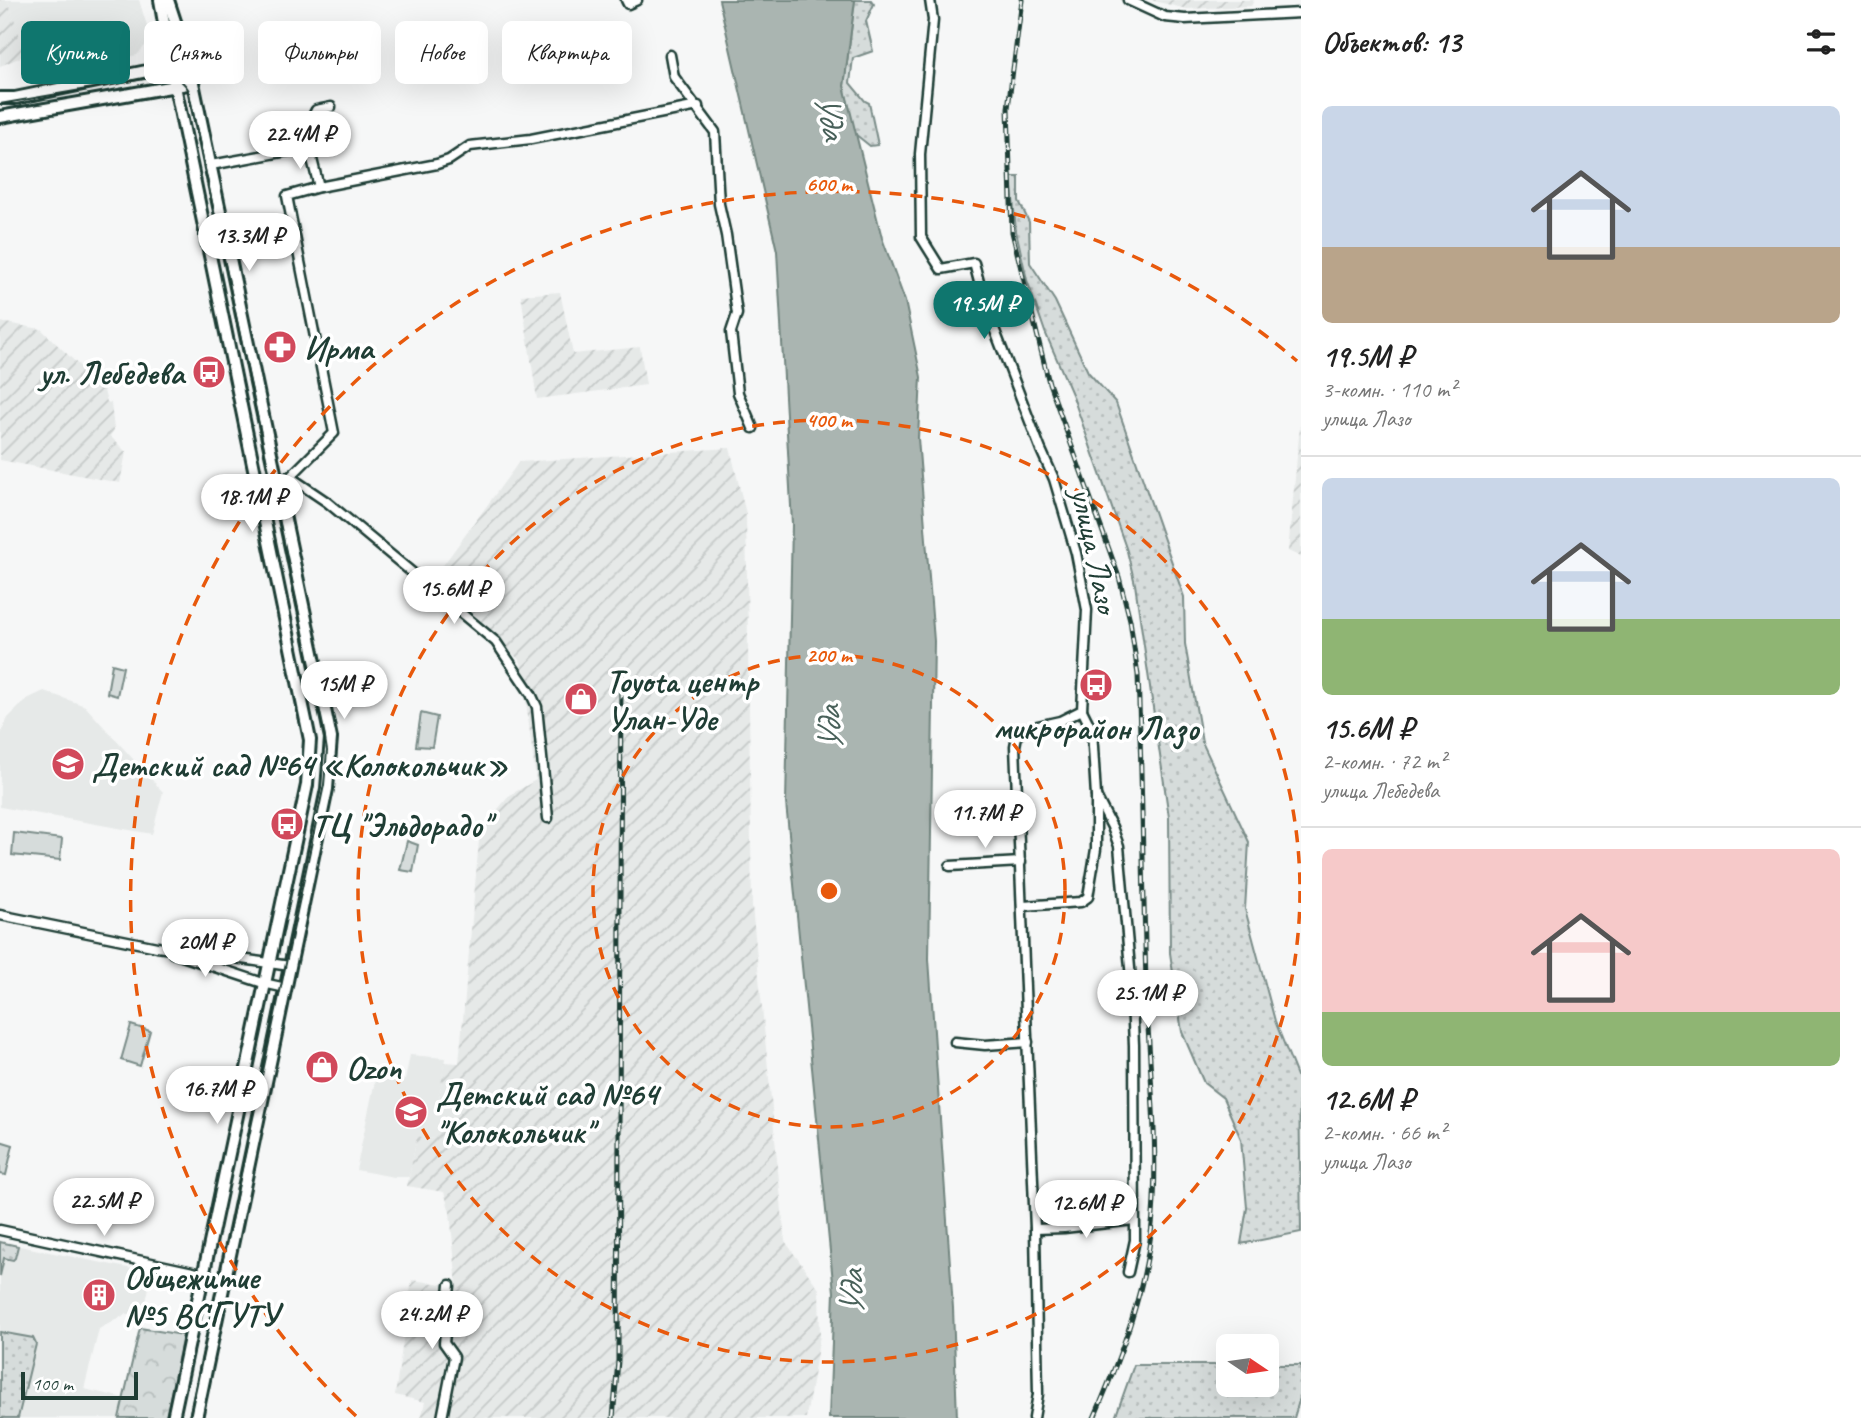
<!DOCTYPE html>
<html lang="ru">
<head>
<meta charset="utf-8">
<style>
  body { margin:0; font-family:Caveat,sans-serif; background:#f2f2f2; color:#222; height:100vh; display:flex; flex-direction:column; font-size:26px; white-space:nowrap }
  * { box-sizing:border-box; margin:0 }
  p { font-size:23px; color:#767676 }
  .icon { flex:none; width:38px; height:38px; fill:none; stroke:currentColor; stroke-width:2; stroke-linecap:round; stroke-linejoin:round }
  .map { position:relative; flex:1; overflow:hidden }
  .drawer { display:flex; flex-direction:column; background:#fff; width:560px }
  .drawer>* { flex:none }
  .banner { position:absolute; left:21px; top:21px; width:665px; height:63px; display:flex; gap:14px }
  .needle { width:46px; rotate:103deg }
  .controls { position:absolute; left:1216px; top:1334px; display:grid; gap:14px }
  .controls a { display:grid; place-items:center; width:63px; height:63px; border-radius:10px; background:#fff; box-shadow:0 7px 28px #0002; font-size:35px }
  .scale { position:absolute; left:21px; bottom:18px; width:117px; box-sizing:border-box; padding-left:7px; border:4px solid #1f3d34; border-top:0; font-size:19px; line-height:24px; white-space:nowrap; color:#1f3d34; -webkit-text-stroke:5px #fff; paint-order:stroke }
  .price { position:absolute; translate:-50% -60px; padding:0 16px; border-radius:24px; background:#fff; color:#222; font-size:23px; line-height:46px; filter:drop-shadow(0 2px 4px #0008) }
  .price::after { content:''; position:absolute; left:50%; top:42px; width:21px; height:16px; margin-left:-10px; background:inherit; clip-path:polygon(0 0,100% 0,50% 100%) }
  .price.current { background:#0f766e; color:#fff }
  ul { padding:0; list-style:none }
  li { display:grid; align-content:center; gap:14px; height:371px; padding:0 21px }
  li+li { border-top:2px solid #e0e0e0 }
  li span { display:grid; place-items:center; height:217px; border-radius:10px; color:#555 }
  li>.icon { margin-inline-start:auto }
  span .icon { width:126px; height:126px; fill:#fffc; stroke-width:1 }
  li b { font-size:30px }
  h2 { display:flex; justify-content:space-between; align-items:center; height:84px; padding:0 21px; font-size:30px }
  .tag { padding:0 24px; border-radius:10px; background:#fff; box-shadow:0 7px 28px #0002; font-size:24px; line-height:63px }
  .tag.current { background:#0f766e; color:#fff }
  main { display:flex; flex:1; min-height:0 }
  .map>svg:first-child { display:block }
  .built { fill:#e6e9e8 }
  .industrial { fill:url(#industrial-furrows) }
  .grass { fill:url(#grass-dots); stroke:#7a8c88; stroke-width:2 }
  .park { fill:url(#park-crowns); stroke:#7a8c88; stroke-width:2 }
  .garden { fill:#d6dcdb; stroke:#7a8c88; stroke-width:2 }
  .water { fill:#aab5b1; stroke:#72857f; stroke-width:2 }
  .lines { fill:none; stroke-linecap:round; stroke-linejoin:round }
  .minor-casing { stroke:#1f3d34; stroke-width:13 }
  .major-casing { stroke:#1f3d34; stroke-width:16 }
  .minor { stroke:#fff; stroke-width:8 }
  .major { stroke:#fff; stroke-width:10 }
  .tram { stroke:#1f3d34; stroke-width:2 }
  .rail-casing { stroke:#1f3d34; stroke-width:5 }
  .rail { stroke:#fff; stroke-width:2.5; stroke-dasharray:8; stroke-linecap:butt }
  .ring { fill:none; stroke:#e8590c; stroke-width:3.5; stroke-dasharray:12 9 }
  .labels { text-anchor:middle; stroke-width:7; stroke-linejoin:round; paint-order:stroke }
  .poi-label { font-size:33px; font-weight:bold; fill:#1f3d34; stroke:#fff; text-anchor:start }
  .street-label { font-size:33px; fill:#1f3d34; stroke:#fff }
  .water-label { font-size:35px; font-style:italic; fill:#49615a; stroke:#fff }
  .centre { fill:#e8590c; stroke:#fff; stroke-width:3.5 }
  .ring-label { font-size:21px; text-anchor:middle; font-weight:bold; fill:#e8590c; stroke:#fff; stroke-width:7; stroke-linejoin:round; paint-order:stroke }
</style>
</head>
<body>
<main>
<div class="map">
<svg width="1301" height="1418" viewBox="0 0 1301 1418">
  <defs>
    <pattern id="industrial-furrows" width="10" height="10" patternUnits="userSpaceOnUse" patternTransform="scale(1.75)"><rect width="10" height="10" fill="#e6e9e8"/><path d="M-1 1l2-2M0 10L10 0M9 11l2-2" fill="none" stroke="#c5c9c8"/></pattern>
    <pattern id="grass-dots" width="8" height="8" patternUnits="userSpaceOnUse" patternTransform="scale(1.75)"><rect width="8" height="8" fill="#d6dcdb"/><path d="M2 2h.1M6 6h.1" fill="none" stroke="#b7bebd" stroke-width="1.8" stroke-linecap="round"/></pattern>
    <pattern id="park-crowns" width="20" height="18" patternUnits="userSpaceOnUse" patternTransform="scale(1.75)"><rect width="20" height="18" fill="#d6dcdb"/><path d="M2 6a3 3 0 1 1 6 0M12 15a3 3 0 1 1 6 0" fill="none" stroke="#b7bebd"/></pattern>
  </defs>
  <rect width="100%" height="100%" fill="#f6f7f7"/>
  <filter id="ink" filterUnits="userSpaceOnUse"><feTurbulence type="fractalNoise" baseFrequency=".0143" numOctaves="2"/><feDisplacementMap in="SourceGraphic" scale="14" xChannelSelector="R" yChannelSelector="G"/><feConvolveMatrix kernelMatrix="1 2 1 2 8 2 1 2 1" color-interpolation-filters="sRGB"/></filter>
  <g filter="url(#ink)">
    <g class="built">
      <path d="M8,0H139L151,39L137,55L31,75Z"/>
      <path d="M44,691L85,706L163,792L152,834L0,807V735L8,718L27,699Z"/>
      <path d="M410,1055L445,1058L439,1100L454,1102L452,1121L434,1139L417,1137L409,1177H394L356,1170L376,1076L405,1080Z"/>
      <path d="M0,1242L152,1273L143,1316L126,1314L99,1329L84,1389L124,1398L119,1418H0Z"/>
    </g>
    <g class="industrial">
      <path d="M0,0H8L26,55L0,66Z"/>
      <path d="M1150,0H1254L1251,6L1187,9Z"/>
      <path d="M560,292L573,354L640,347L646,385L537,399L521,295Z"/>
      <path d="M0,322L41,329L90,376L101,379L107,402L111,403L114,430L110,436L126,452L120,483L0,460Z"/>
      <path d="M1300,426H1301V557L1288,551Z"/>
      <path d="M730,448L746,514L752,906L785,1241L819,1289L820,1335L806,1418H421L425,1402L395,1395L412,1280L457,1286L450,1212L444,1192L407,1186L409,1177L417,1136L434,1139L439,1122L452,1121L454,1103L439,1100L444,1062L459,1063L480,830L510,795L536,780L521,662L436,575L519,462Z"/>
    </g>
    <g class="grass">
      <path d="M855,0H871L874,4L866,21L873,51L853,58L850,83L865,101L869,103L878,145L870,146L855,134L844,86Z"/>
      <path d="M1011,177H1019V201L1029,222L1030,263L1055,301L1088,372L1116,403L1184,597L1185,644L1202,742L1249,842L1245,909L1275,1021L1299,1081L1301,1232L1241,1244L1247,1208L1241,1139L1223,1098L1204,1083L1182,1032L1170,953L1169,817L1135,584L1127,551L1072,394L1045,332L1027,280L1016,231Z"/>
      <path d="M0,1242L18,1246L15,1258L13,1260L4,1258L0,1276Z"/>
      <path d="M0,1332L33,1338L36,1344L18,1418H0Z"/>
      <path d="M1134,1365H1228V1384H1267V1365H1301V1394L1294,1418H1115Z"/>
    </g>
    <path class="park" d="M140,1328L183,1335L166,1418H119Z"/>
    <g class="garden">
      <path d="M112,664L123,667L117,696L107,693Z"/>
      <path d="M421,713L437,717L432,747L416,746Z"/>
      <path d="M14,833L62,839L60,860L12,855Z"/>
      <path d="M407,841L418,845L413,872L400,870Z"/>
      <path d="M131,1025L150,1031L140,1066L121,1060Z"/>
      <path d="M0,1141L13,1145L6,1175L0,1174Z"/>
    </g>
    <path class="water" d="M719,0H855L844,86L882,238L905,301L921,377L918,438L934,641L929,959L953,1308L957,1418H829L834,1292L786,803L792,524L777,251Z"/>
    <g class="lines">
      <defs>
        <g id="minor">
          <path d="M626,0L628,4L637,0"/>
          <path d="M930,0L933,20L920,154L921,237L941,269L974,263L985,305L1041,450L1054,479L1076,553L1087,610L1082,710"/>
          <path d="M1128,0L1165,17L1185,19L1301,13"/>
          <path d="M670,55L674,77L715,132L719,204L726,235L737,314L731,332L738,393L753,428"/>
          <path d="M309,147L319,187"/>
          <path d="M211,165L309,147L317,135L314,114L316,110L331,107"/>
          <path d="M290,477L334,433L287,196L319,187L437,164L449,160L470,146L531,139L698,106"/>
          <path d="M277,478L290,477L327,502L496,642L531,694L537,707L548,818"/>
          <path d="M1096,796L1112,827L1119,846L1131,979L1134,1045L1135,1240L1128,1272"/>
          <path d="M950,866L1021,862"/>
          <path d="M1023,906L1081,902L1088,897L1096,849V796L1092,730L1082,710"/>
          <path d="M0,915L157,947L290,966"/>
          <path d="M173,953L263,983L286,988"/>
          <path d="M955,1042L985,1045L1028,1042"/>
          <path d="M1035,1229L1064,1228L1134,1220"/>
          <path d="M0,1230L202,1274"/>
          <path d="M442,1418L454,1357L444,1343L450,1285"/>
          <path d="M1034,1418L1038,1394L1035,1229L1015,746L1017,736L1024,729L1060,721L1082,710"/>
        </g>
        <g id="major">
          <path d="M160,0L175,86L310,740L307,785L173,1418"/>
          <path d="M168,0L189,64L331,738L327,789L196,1418"/>
          <path d="M0,98H15L176,65"/>
          <path d="M0,117L193,83"/>
        </g>
      </defs>
      <use href="#minor" class="minor-casing"/>
      <use href="#major" class="major-casing"/>
      <use href="#minor" class="minor"/>
      <use href="#major" class="major"/>
      <path class="tram" d="M0,104L162,76C174,76 181,78 188,89L323,726L327,751L324,785L189,1418"/>
      <defs>
        <g id="rail">
          <path d="M1022,0L1008,108L1012,232L1049,383L1119,577L1130,620L1138,675C1142,777 1143,880 1146,982C1148,1060 1159,1138 1153,1215C1147,1287 1122,1353 1094,1418"/>
          <path d="M613,1418L618,1361L621,673"/>
        </g>
      </defs>
      <use href="#rail" class="rail-casing"/>
      <use href="#rail" class="rail"/>
    </g>
  </g>
  <g class="ring">
    <circle cx="829" cy="891" r="236"/>
    <circle cx="829" cy="891" r="471"/>
    <path d="M356 1416A707 707 0 0 1 1297 361"/>
  </g>
  <defs>
    <symbol id="pharmacy-disc" viewBox="-11 -11 22 22"><circle r="9.5" fill="#d1495b" stroke="#fff"/><path d="M-2-6h4v4h4v4h-4v4h-4v-4h-4v-4h4Z" fill="#fff"/></symbol>
    <symbol id="bus-disc" viewBox="-11 -11 22 22"><circle r="9.5" fill="#d1495b" stroke="#fff"/><path d="M-5-6H5V4H4V6H2V4H-2V6H-4V4H-5ZM-3.5-4V0h7V-4ZM-3.5 1.2v1.5H-2V1.2ZM2 1.2v1.5H3.5V1.2Z" fill="#fff"/></symbol>
    <symbol id="shop-disc" viewBox="-11 -11 22 22"><circle r="9.5" fill="#d1495b" stroke="#fff"/><path d="M-5-2.5h2.3a2.7 3.5 0 0 1 5.4 0H5L5.5 6h-11ZM-1.5-2.5h3a1.5 2.3 0 0 0-3 0Z" fill="#fff"/></symbol>
    <symbol id="school-disc" viewBox="-11 -11 22 22"><circle r="9.5" fill="#d1495b" stroke="#fff"/><path d="M0-5L7-2L0 1L-7-2ZM-4 1L0 2.5L4 1V4Q0 6-4 4Z" fill="#fff"/></symbol>
    <symbol id="building-disc" viewBox="-11 -11 22 22"><circle r="9.5" fill="#d1495b" stroke="#fff"/><path d="M-4-6H4V6H1V3H-1V6H-4ZM-2.5-4.3h1.7v1.8h-1.7ZM.8-4.3h1.7v1.8H.8ZM-2.5-1h1.7V.8h-1.7ZM.8-1h1.7V.8H.8Z" fill="#fff"/></symbol>
  </defs>
  <g fill-rule="evenodd">
    <use href="#pharmacy-disc" x="261" y="328" width="38" height="38"/>
    <use href="#bus-disc" x="190" y="353" width="38" height="38"/>
    <use href="#bus-disc" x="1077" y="666" width="38" height="38"/>
    <use href="#shop-disc" x="562" y="680" width="38" height="38"/>
    <use href="#school-disc" x="49" y="745" width="38" height="38"/>
    <use href="#bus-disc" x="268" y="805" width="38" height="38"/>
    <use href="#shop-disc" x="303" y="1048" width="38" height="38"/>
    <use href="#school-disc" x="392" y="1093" width="38" height="38"/>
    <use href="#building-disc" x="80" y="1276" width="38" height="38"/>
  </g>
  <g class="labels">
    <g class="poi-label">
      <text x="304" y="359">Ирма</text>
      <text x="184" y="384" text-anchor="end">ул. Лебедева</text>
      <text x="606" y="692">Toyota центр<tspan x="606" dy="38">Улан-Уде</tspan></text>
      <text x="1096" y="739" text-anchor="middle">микрорайон Лазо</text>
      <text x="92" y="776">Детский сад №64 «Колокольчик»</text>
      <text x="312" y="836">ТЦ "Эльдорадо"</text>
      <text x="346" y="1079">Ozon</text>
      <text x="436" y="1105">Детский сад №64<tspan x="436" dy="38">"Колокольчик"</tspan></text>
      <text x="124" y="1288">Общежитие<tspan x="124" dy="38">№5 ВСГУТУ</tspan></text>
    </g>
    <g class="street-label">
      <text transform="translate(1096 550) rotate(78)" y="12">улица Лазо</text>
    </g>
    <g class="water-label">
      <text transform="translate(831 116) rotate(78)" y="12">Уда</text>
      <text transform="translate(829 729) rotate(-93)" y="12">Уда</text>
      <text transform="translate(851 1293) rotate(-90)" y="12">Уда</text>
    </g>
  </g>
  <circle cx="829" cy="891" r="10" class="centre"/>
  <g class="ring-label">
    <text x="829" y="191">600 m</text>
    <text x="829" y="427">400 m</text>
    <text x="829" y="662">200 m</text>
  </g>
</svg>
<div class="controls">
<a><svg class="needle" viewBox="-14 -14 28 28"><path d="M0-13l5 13h-10z" fill="#e53935"/><path d="M0 13l5-13h-10z" fill="#767676"/></svg></a>
</div>
<div class="scale">100 m</div>
<b class="price" style="left:300px;top:171px">22.4M ₽</b>
<b class="price" style="left:249px;top:273px">13.3M ₽</b>
<b class="price current" style="left:984px;top:341px">19.5M ₽</b>
<b class="price" style="left:252px;top:534px">18.1M ₽</b>
<b class="price" style="left:454px;top:626px">15.6M ₽</b>
<b class="price" style="left:344px;top:721px">15M ₽</b>
<b class="price" style="left:985px;top:850px">11.7M ₽</b>
<b class="price" style="left:205px;top:979px">20M ₽</b>
<b class="price" style="left:1148px;top:1030px">25.1M ₽</b>
<b class="price" style="left:217px;top:1126px">16.7M ₽</b>
<b class="price" style="left:104px;top:1238px">22.5M ₽</b>
<b class="price" style="left:1086px;top:1240px">12.6M ₽</b>
<b class="price" style="left:432px;top:1351px">24.2M ₽</b>
<div class="banner">
<a class="tag current">Купить</a>
<a class="tag">Снять</a>
<a class="tag">Фильтры</a>
<a class="tag">Новое</a>
<a class="tag">Квартира</a>
</div>
</div>
<section class="drawer">
<h2>Объектов: 13<svg class="icon" aria-label="filters" viewBox="0 0 24 24"><path d="M4 7h16M4 17h16"/><circle cx="9" cy="7" r="2"/><circle cx="15" cy="17" r="2"/></svg></h2>
<ul>
<li><span style="background:linear-gradient(#c9d6e8 65%,#b9a48a 0)"><svg class="icon" aria-label="home" viewBox="0 0 24 24"><path d="M3 11l9-7 9 7M6 9v11h12V9"/></svg></span><div><b>19.5M ₽</b><p>3-комн. · 110 m²</p><p>улица Лазо</p></div></li>
<li><span style="background:linear-gradient(#c9d6e8 65%,#8fb573 0)"><svg class="icon" aria-label="home" viewBox="0 0 24 24"><path d="M3 11l9-7 9 7M6 9v11h12V9"/></svg></span><div><b>15.6M ₽</b><p>2-комн. · 72 m²</p><p>улица Лебедева</p></div></li>
<li><span style="background:linear-gradient(#f6c9c9 75%,#8fb573 0)"><svg class="icon" aria-label="home" viewBox="0 0 24 24"><path d="M3 11l9-7 9 7M6 9v11h12V9"/></svg></span><div><b>12.6M ₽</b><p>2-комн. · 66 m²</p><p>улица Лазо</p></div></li>
</ul>
</section>
</main>
</body>
</html>
